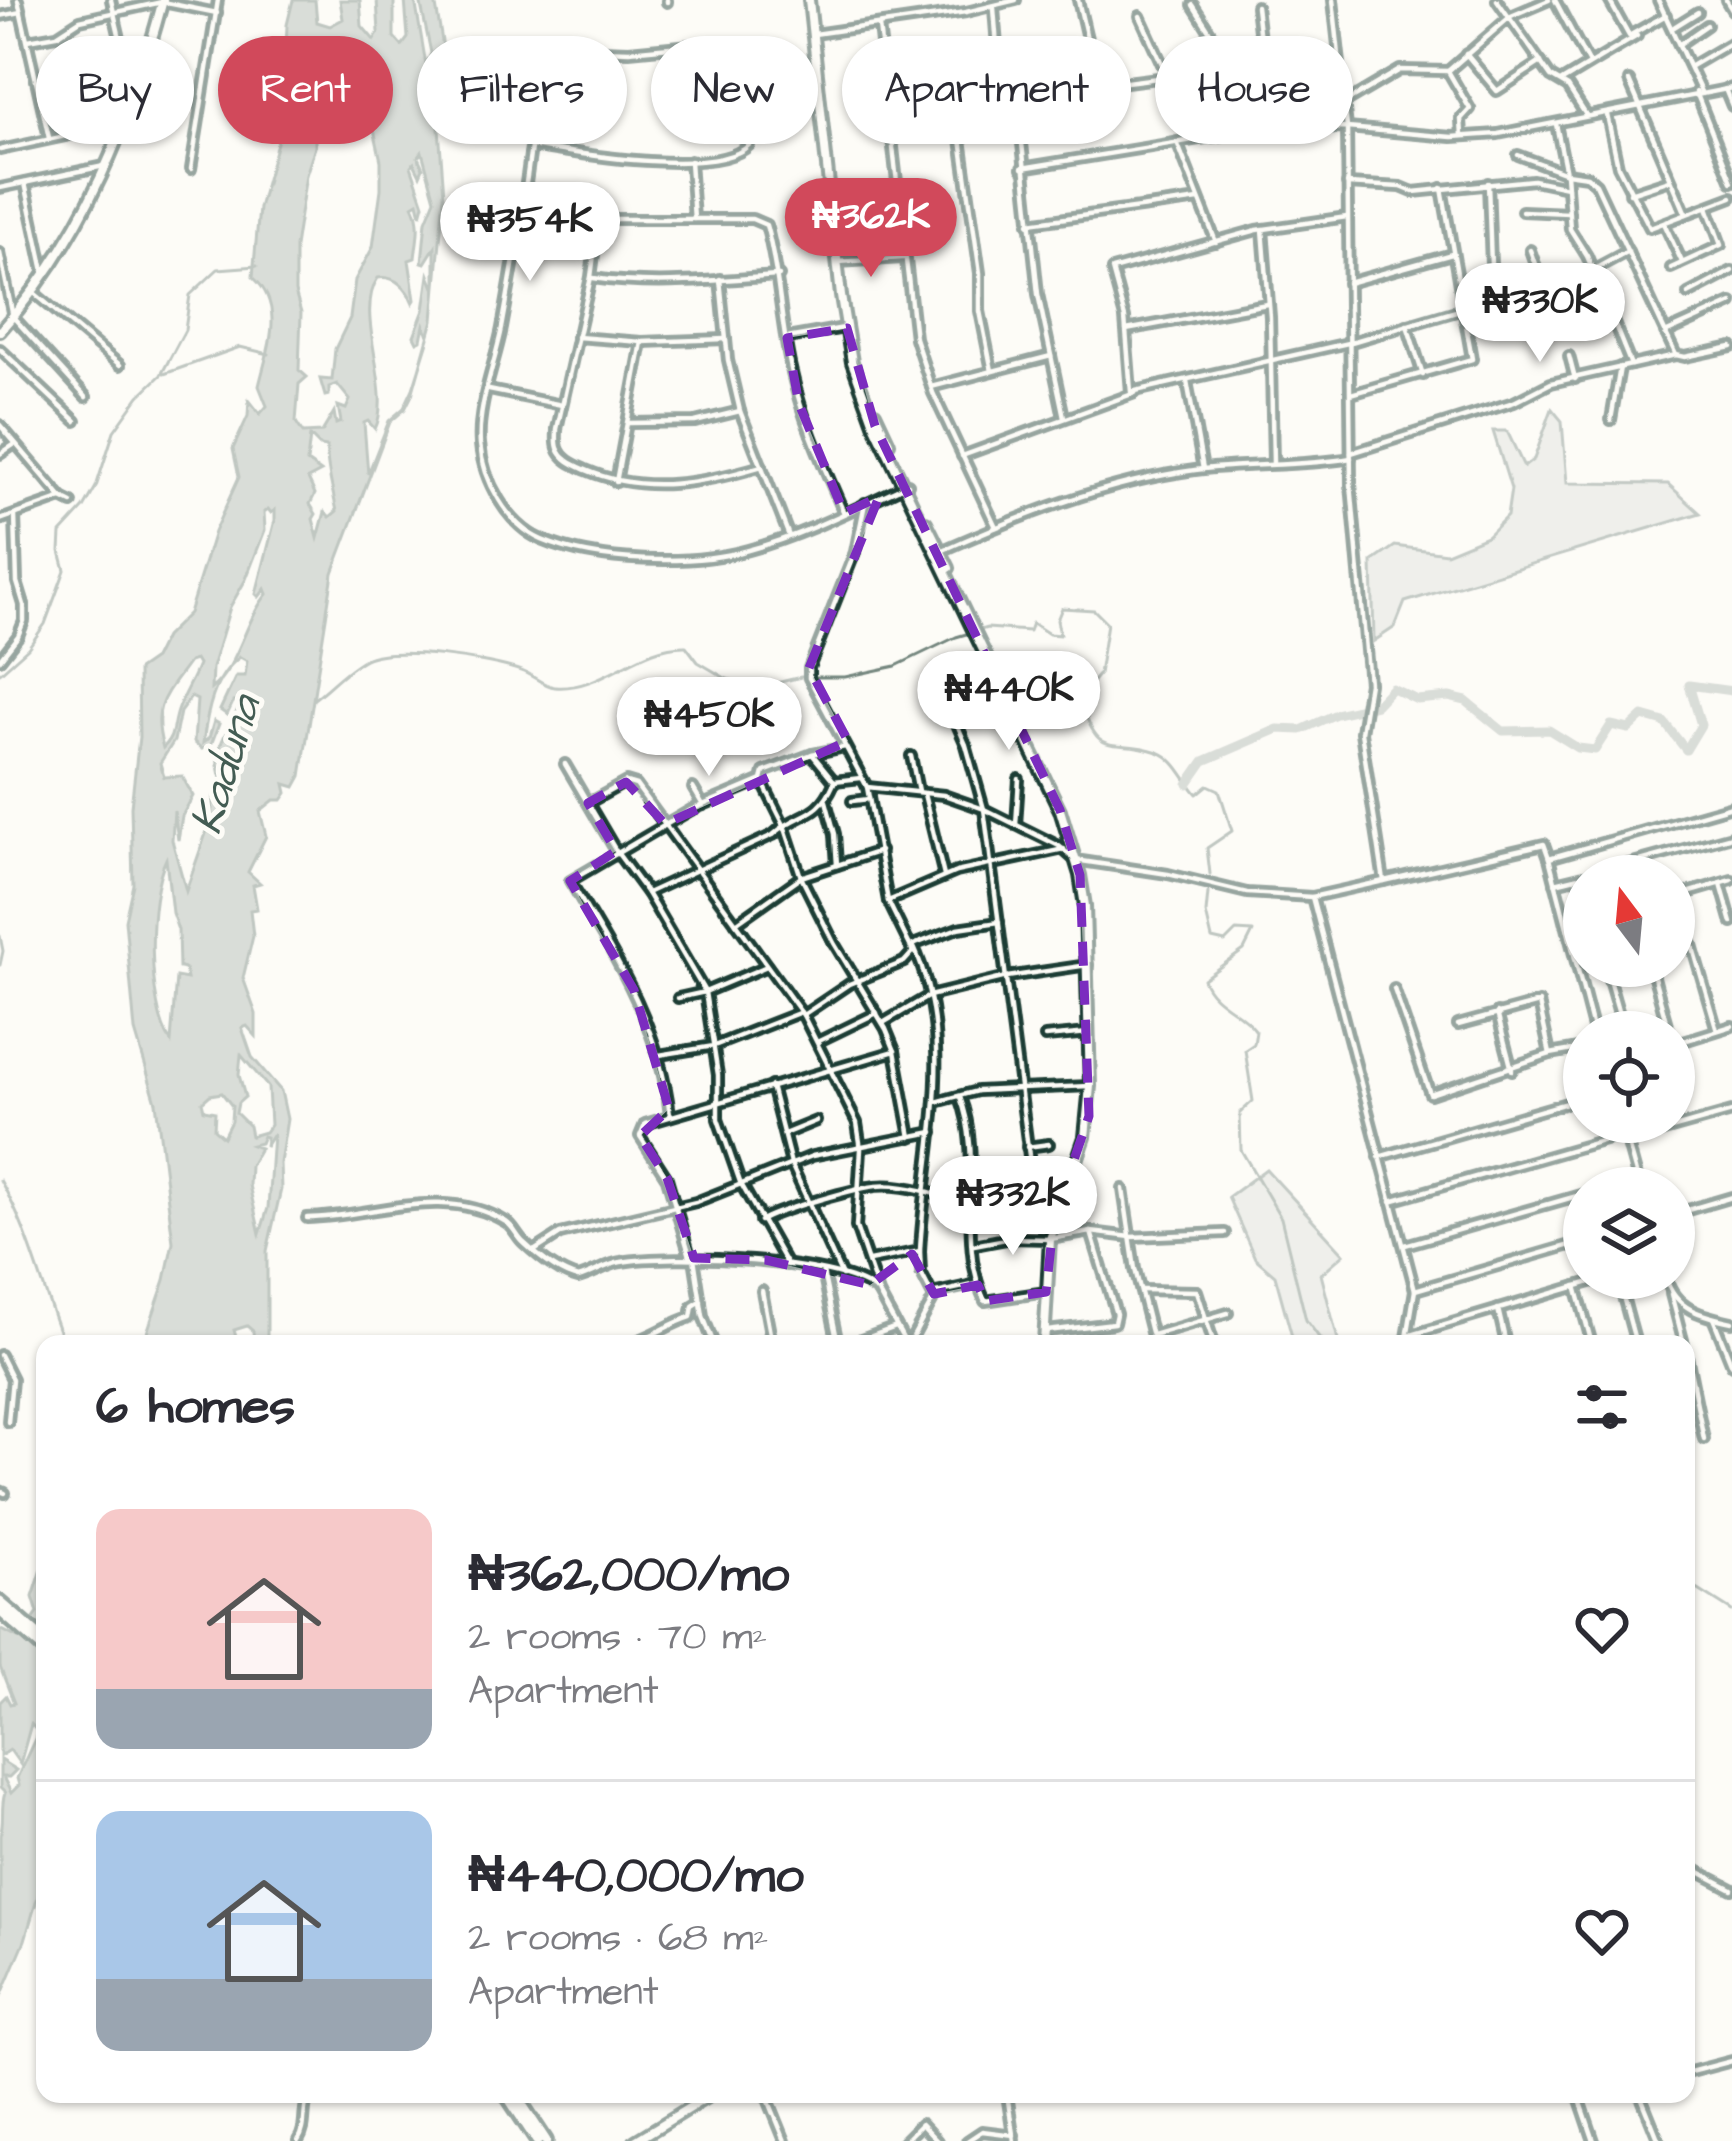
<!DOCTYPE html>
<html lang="en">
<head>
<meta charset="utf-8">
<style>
  body { margin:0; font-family:"Architects Daughter",sans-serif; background:#f2f2f3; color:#2b2b33; height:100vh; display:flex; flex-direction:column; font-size:45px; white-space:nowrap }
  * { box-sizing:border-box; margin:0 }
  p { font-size:39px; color:#7c7c81 }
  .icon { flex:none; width:66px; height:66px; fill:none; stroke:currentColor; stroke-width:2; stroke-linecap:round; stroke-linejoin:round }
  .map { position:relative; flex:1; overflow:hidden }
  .panel { position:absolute; left:36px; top:1335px; width:1659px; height:768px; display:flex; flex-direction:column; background:#fff; border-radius:24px; box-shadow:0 3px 9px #0004 }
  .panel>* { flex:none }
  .guide { position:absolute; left:36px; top:36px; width:1662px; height:108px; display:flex; gap:24px }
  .needle { width:78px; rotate:344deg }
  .fabs { position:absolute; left:1563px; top:855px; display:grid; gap:24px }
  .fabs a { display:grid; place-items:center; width:132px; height:132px; border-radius:50%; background:#fff; box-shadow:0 3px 9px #0004; font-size:60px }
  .price { position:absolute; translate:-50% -102px; padding:0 27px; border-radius:42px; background:#fff; color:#222; font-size:39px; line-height:78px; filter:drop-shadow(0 3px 6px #0008) }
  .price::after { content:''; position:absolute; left:50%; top:72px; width:36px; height:27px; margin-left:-18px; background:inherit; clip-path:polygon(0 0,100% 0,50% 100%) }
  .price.on { background:#d1495b; color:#fff }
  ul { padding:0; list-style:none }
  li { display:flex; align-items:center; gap:36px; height:300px; padding:0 60px }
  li+li { border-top:3px solid #e1e1e2 }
  li span { display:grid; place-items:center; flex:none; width:336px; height:240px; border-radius:24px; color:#555 }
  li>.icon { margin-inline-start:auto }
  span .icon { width:144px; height:144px; fill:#fffc; stroke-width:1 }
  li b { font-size:51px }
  h2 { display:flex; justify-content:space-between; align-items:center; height:144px; padding:0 60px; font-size:51px }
  .chip { padding:0 42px; border-radius:54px; background:#fff; box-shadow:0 3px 9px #0004; font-size:42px; line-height:108px }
  .chip.on { background:#d1495b; color:#fff }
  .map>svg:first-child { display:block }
  .green { fill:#dde0db; stroke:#7e8e88; stroke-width:3 }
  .water { fill:#aeb8b1; stroke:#75877f; stroke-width:3; fill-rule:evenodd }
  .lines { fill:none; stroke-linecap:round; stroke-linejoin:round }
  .stream { stroke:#75877f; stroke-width:3 }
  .river { stroke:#aeb8b1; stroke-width:9 }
  .street-casing { stroke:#1f3d34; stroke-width:14 }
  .secondary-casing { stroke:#1f3d34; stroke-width:16 }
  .primary-casing { stroke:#1f3d34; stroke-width:18 }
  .street { stroke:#fdfcf7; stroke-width:4.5 }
  .secondary { stroke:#fdfcf7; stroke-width:8 }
  .primary { stroke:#fdfcf7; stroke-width:9 }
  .marked { fill:none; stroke:#7b2cbf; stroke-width:9; stroke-dasharray:24 15; stroke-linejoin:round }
  .labels { text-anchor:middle; stroke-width:10; stroke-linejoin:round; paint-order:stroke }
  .water-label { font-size:45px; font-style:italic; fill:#435c53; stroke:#fdfcf7 }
</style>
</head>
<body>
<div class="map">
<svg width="1732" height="2141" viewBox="0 0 1732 2141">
  <rect width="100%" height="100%" fill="#fdfcf7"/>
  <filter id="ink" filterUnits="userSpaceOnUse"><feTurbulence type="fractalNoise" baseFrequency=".00833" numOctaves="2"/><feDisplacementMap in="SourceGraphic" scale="24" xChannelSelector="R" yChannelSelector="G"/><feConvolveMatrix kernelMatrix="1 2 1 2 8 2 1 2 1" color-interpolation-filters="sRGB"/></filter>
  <g filter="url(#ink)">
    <g class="green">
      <path d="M1552,409L1562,421L1567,483L1668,484L1700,513L1405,602L1395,627L1374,641L1372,562L1395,546L1446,553L1487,536L1507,516L1511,489L1493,431H1507L1524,467L1534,459Z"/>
      <path d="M1266,1169L1344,1254L1321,1274L1339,1344H1294L1275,1275L1255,1258L1228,1197Z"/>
    </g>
    <g class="water">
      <path d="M293,0H315L317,22L330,26L343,19L340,0H360L362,26L374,40L379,32L377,0H394V37L402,46L408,38L405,0H415L426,65L431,53L420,0H435L444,53L439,128L444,195L433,320L412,395L405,409L390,422L333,573L301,776L295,787L285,784L287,793L282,800H274L260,811L266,836L248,872L260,883L253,885L257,909L250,910L253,936L243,978L256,1014V1036L247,1026L242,1028L252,1057L281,1091L287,1119L280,1163L281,1189L267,1251V1344H254L253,1331L247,1326L234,1330L238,1344H143L165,1280L173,1242L156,1102L135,1031L125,920L133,884L131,807L139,737L138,670L154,659L165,637L189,613L214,532L239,477L233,449L248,416L249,400L260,414L267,406L259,386C268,347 286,307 253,277L259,208L283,121L287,25ZM336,37L353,58L361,55L367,67L370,111L381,161V189L373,247L355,280L350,318L335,349L332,380L320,379L325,396L329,395V387L337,384L350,400L346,409L338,406L341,422L336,424L334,412L322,432L303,433L296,422L299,384L307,377L299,370L301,313L295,292V247L306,175L315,147V87L323,79L315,48L320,42H331L330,57L335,65L339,48L333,39ZM422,152L435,199L426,221L422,262L425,263L435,247V290L429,275L424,310L414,336L417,342L421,340L424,325L429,338L413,389L404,408L389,421L368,474L364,423L368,421L375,429C394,390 353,314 378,278C395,275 407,288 413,303L415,300L409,260L415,258C417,239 422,223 413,205L418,202L421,215L424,204L411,166L414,163L420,175L423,168L418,157ZM310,436L320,446L327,447C325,459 334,498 337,511L330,517L325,512L318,538L313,519L316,514L310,504L315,494L308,479L321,472L307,462ZM268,509L271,513L275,510V520L256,594L259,597L265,589L267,594C244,622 239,666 211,689L212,668L230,607L246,579L265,530L264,512ZM240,657L247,661L245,676H236L220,710L227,715L233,702L241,701C231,732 206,749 224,784L219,791L224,798L214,796L210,822L186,891L172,840L174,811L178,840L182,816L193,796L182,776L164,777L160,763L174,741L180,712L191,697L197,700L194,742L202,749L211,745L219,724L214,721L209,738L203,743C207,713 213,677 240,657ZM195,660L198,665C192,681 182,696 177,711C172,726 174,738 163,748C151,705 165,696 189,662ZM166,859L172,913L178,930L179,968L185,969L187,979L176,977L171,1042C147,1007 147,897 166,859ZM241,1055L268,1087L270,1125L265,1132L251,1136L249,1126L236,1113L238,1103L245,1097L239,1075ZM222,1093L232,1106L231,1121L223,1137L214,1129L215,1112L204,1110L202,1102L210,1095ZM273,1134L268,1208L260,1234L249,1185L250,1166L260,1148L252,1145L260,1143L263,1136L266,1137L265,1147Z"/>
      <path d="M45,1560V1872L25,1940L0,1999V1835C5,1821 0,1808 5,1793L0,1788V1760L16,1770L9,1777H3L11,1793L19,1785L17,1778L38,1732L31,1724L20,1764L10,1750L0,1756V1702L6,1696L10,1704L14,1703L0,1667V1629L20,1639L36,1631L38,1625L33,1620L38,1613L33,1597Z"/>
    </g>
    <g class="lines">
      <g class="stream">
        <path d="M164,374L240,347L269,354"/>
        <path d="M0,673L28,648L45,624L65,570L60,551L61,533L84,508L96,487L114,431L139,396L161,375L185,330L190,295L218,269L257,266"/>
        <path d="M314,699C330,687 346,669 365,659C393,645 491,660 521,671C533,675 543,686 555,687C602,691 638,645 686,646L698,662L727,679L760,687L801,677H845L896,666L956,637L987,628L1029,631L1032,623L1049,634L1060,635L1057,620L1062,608L1094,610L1107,623L1099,674L1080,697C1099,765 1111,735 1158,752C1177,759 1184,780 1197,794L1208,785L1219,790L1232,831L1207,848L1210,874"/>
        <path d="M1208,893L1206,913L1212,939L1225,942L1236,931L1253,932L1244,950L1203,979C1213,1005 1240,1009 1256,1031L1254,1044L1245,1050L1253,1101L1240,1113L1241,1150L1281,1218L1306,1320L1324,1344"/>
        <path d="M0,936L3,951L0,965"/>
        <path d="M0,1180C30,1232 42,1289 64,1344"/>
        <path d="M1686,1582L1732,1611"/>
      </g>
      <path class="river" d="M1188,784L1204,761L1278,729L1301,730L1336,714L1376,705L1392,688L1417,700L1449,697L1466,701L1503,731L1549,730L1578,748L1595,750L1611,725L1629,729L1643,716L1664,722L1686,750L1701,725L1689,685L1732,691"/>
      <defs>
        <g id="street">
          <path d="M18,0L49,138"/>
          <path d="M111,0L133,94"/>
          <path d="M667,0V2"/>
          <path d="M1078,0L1098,86"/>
          <path d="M1333,0L1347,128L1351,484L1369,683L1361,732L1384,881L1312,897L1415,1290L1406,1344"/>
          <path d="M1497,0L1551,77L1568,87L1586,115"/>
          <path d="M1555,0L1589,64"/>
          <path d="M1609,0L1629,36L1666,15"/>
          <path d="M1658,0L1701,92"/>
          <path d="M1726,0L1732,10"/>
          <path d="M1193,5L1233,68"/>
          <path d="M1256,6L1263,65"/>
          <path d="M994,8L1001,98"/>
          <path d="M0,16L21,12"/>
          <path d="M1140,16L1168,77"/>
          <path d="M879,26L915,338L933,393L996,527"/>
          <path d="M1674,27L1698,12"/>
          <path d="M814,34L966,12L1016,0"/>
          <path d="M28,40L57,35L80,20L162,2L217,13"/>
          <path d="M1681,43L1707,25"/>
          <path d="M1466,54L1497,91L1541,62"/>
          <path d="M1691,66L1732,42"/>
          <path d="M1448,71L1470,109L1461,119L1462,136"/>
          <path d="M1562,81L1637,36"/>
          <path d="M1629,81L1686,214"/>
          <path d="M1725,89L1732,106"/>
          <path d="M1696,92L1732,182"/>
          <path d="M1017,96L1338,55"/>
          <path d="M1344,103L1400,70L1448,71L1511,16L1549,0"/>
          <path d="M956,104L980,273V311L992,371"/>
          <path d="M891,113L1017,96L1038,294L1064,417"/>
          <path d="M1607,115L1618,166L1650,228L1732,197"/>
          <path d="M1556,124L1566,173L1587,176L1596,184L1676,355L1685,357L1732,347"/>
          <path d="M1177,142L1216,242"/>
          <path d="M532,146C578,154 717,178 749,145L737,62L722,48L701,44L629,51L542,48C534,142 519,235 502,328C495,364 477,407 480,444C483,480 507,525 542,540C597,563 691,566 748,550C804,535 856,508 908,484"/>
          <path d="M0,150L122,124"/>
          <path d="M1518,155L1566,173L1570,229L1587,256L1631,365"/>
          <path d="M690,161L694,219"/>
          <path d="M1022,168L1254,130L1347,128L1452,137L1498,134L1732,88"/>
          <path d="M191,169L218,0"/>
          <path d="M25,183L44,271"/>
          <path d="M1488,183L1491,265"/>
          <path d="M1347,184L1401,187L1413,192L1533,180L1567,187"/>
          <path d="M0,188L104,166"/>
          <path d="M1630,193L1670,180"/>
          <path d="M522,209L613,219H752L766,225C780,274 780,324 792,373C803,422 824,467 844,513"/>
          <path d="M1522,211L1569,213"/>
          <path d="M599,217L591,277L557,429C557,435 556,442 558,448C562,460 575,465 586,470C644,495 704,483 762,466"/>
          <path d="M1347,217L1257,230L1112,270L1125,318L1131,392L1348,343L1490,301L1546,295L1628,251"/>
          <path d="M1029,223L1199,200"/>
          <path d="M1664,223L1682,262"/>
          <path d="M1263,229L1270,317L1273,463"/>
          <path d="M1530,250L1546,295"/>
          <path d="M0,253L13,317L86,397"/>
          <path d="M837,262L903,258"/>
          <path d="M1671,268L1721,245L1707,207"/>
          <path d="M593,278C654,287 717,280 779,276"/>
          <path d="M720,279L728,360L740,411L789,536"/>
          <path d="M1348,283L1452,254"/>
          <path d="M33,292L120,365"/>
          <path d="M1688,294L1732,271"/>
          <path d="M1407,325L1423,375"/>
          <path d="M1126,330L1267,304"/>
          <path d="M1665,333L1732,303"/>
          <path d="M577,337L642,342L726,339"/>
          <path d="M787,338L844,328"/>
          <path d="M0,349L76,421"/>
          <path d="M1569,356L1575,379"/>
          <path d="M1187,381L1203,469"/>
          <path d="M931,387L1051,356"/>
          <path d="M489,390L562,405"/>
          <path d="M1351,394L1472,359L1442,188"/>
          <path d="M1611,420L1620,367"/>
          <path d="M629,423L695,422L740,411"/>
          <path d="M0,425L62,498L72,503"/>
          <path d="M1351,453L1514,402L1551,383L1676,355"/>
          <path d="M0,454L15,444"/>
          <path d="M962,456L1135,393"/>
          <path d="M616,482L642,342"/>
          <path d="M865,503L855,552L809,668V678L867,787L888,901L913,952L904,962L849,984L803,1015L857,1123L861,1149L856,1227L879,1294L906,1344"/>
          <path d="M0,520L62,498"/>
          <path d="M941,551C1022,515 1106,482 1195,470C1246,463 1300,467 1351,458"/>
          <path d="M0,659L18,636L24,621V605L17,582L15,515"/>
          <path d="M944,694L966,745L984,809L1031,1171L1066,1184"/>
          <path d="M812,754L845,747"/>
          <path d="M911,756L918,791"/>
          <path d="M565,764L616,851L647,893L705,992L718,1075V1119L740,1182L787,1265"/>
          <path d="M762,781L784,825L801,877L834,943L886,1029L895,1051L911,1137"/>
          <path d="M867,787L944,795L984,809L1059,846L1075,860L1168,874L1247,893L1312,897"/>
          <path d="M693,788L703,805"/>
          <path d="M924,794L944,876"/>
          <path d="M826,801L835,834L837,865"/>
          <path d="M852,801L869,799"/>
          <path d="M590,802L626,782L636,785L803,1015"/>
          <path d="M1016,825L1019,779"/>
          <path d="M1549,858L1594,1032"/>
          <path d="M1585,876L1732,836"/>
          <path d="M1384,881L1544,844L1549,858L1732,806"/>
          <path d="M1555,883L1584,876"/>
          <path d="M1721,884L1732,923"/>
          <path d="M647,893L773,835C800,810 817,821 834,783"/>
          <path d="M1674,897L1732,880"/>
          <path d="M1678,897L1717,1030"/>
          <path d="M888,901L956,872L1064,849"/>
          <path d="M736,923L801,877L880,851"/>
          <path d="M1567,926L1584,922"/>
          <path d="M1605,966L1620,1018"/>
          <path d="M1651,966L1669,1032"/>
          <path d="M1394,989L1430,1094L1550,1054L1584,1048"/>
          <path d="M678,998L705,992L767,966"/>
          <path d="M1497,1013L1512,1070"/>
          <path d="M883,1023L929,996L1007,977L1088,965"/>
          <path d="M1458,1025L1539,1003L1550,1054"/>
          <path d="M1045,1037L1089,1033"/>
          <path d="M817,1042L877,1013"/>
          <path d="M1674,1044L1732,1026"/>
          <path d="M659,1055L714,1046L801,1012"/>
          <path d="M771,1086L791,1164L842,1276"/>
          <path d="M960,1097C985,1161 955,1239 985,1301L1046,1292"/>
          <path d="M936,1102L977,1091L1090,1086"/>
          <path d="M670,1115C660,1026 615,956 570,881L691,810L762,780L764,772L812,754L834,781L861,778"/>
          <path d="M1622,1122L1640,1188"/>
          <path d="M784,1134L816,1121"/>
          <path d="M1027,1147L1049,1144"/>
          <path d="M1379,1157L1584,1098"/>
          <path d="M972,1173L1033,1174L1034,1221"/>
          <path d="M1607,1188L1638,1179"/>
          <path d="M1123,1189L1135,1269L1154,1344"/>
          <path d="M1391,1201L1626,1134L1635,1139L1732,1112"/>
          <path d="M1674,1214L1732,1197"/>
          <path d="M307,1218C373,1217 443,1184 506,1222C514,1227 517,1237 524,1243C539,1257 558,1273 578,1278C593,1274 607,1264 621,1262C671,1253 836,1259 875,1290"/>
          <path d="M760,1221C775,1211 848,1191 869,1187C886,1183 908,1187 925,1191C941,1194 955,1205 970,1202"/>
          <path d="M974,1245L1011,1238L1050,1239L1091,1232L1131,1237L1225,1233"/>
          <path d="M1405,1245L1584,1194"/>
          <path d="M534,1251L560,1234L696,1202L812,1156L933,1132"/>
          <path d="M690,1256L667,1178L640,1136L645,1124L895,1051"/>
          <path d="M694,1258L703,1316L714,1344"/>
          <path d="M869,1261L920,1251"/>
          <path d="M823,1272L838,1344"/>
          <path d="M1618,1278L1636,1344"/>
          <path d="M1666,1278C1675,1310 1703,1316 1732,1322"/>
          <path d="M1576,1286L1592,1344"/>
          <path d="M1141,1290L1197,1291L1214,1344"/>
          <path d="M1415,1290L1584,1241"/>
          <path d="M762,1291L772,1344"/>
          <path d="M936,1293L977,1284"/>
          <path d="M1671,1294L1684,1344"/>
          <path d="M1498,1309L1506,1344"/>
          <path d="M1713,1318L1732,1365"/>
          <path d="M1047,1331L1114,1323L1116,1314L1091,1232"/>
          <path d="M1153,1335L1228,1313"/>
          <path d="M1408,1336L1604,1278"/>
          <path d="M630,1343C653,1337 668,1324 691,1317L693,1306L701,1301"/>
          <path d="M850,1344L896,1327"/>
          <path d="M909,1344L934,1298L921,1273L920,1251C925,1148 958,1044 913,945L958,928L999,922"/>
          <path d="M1686,1351L1704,1439"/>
          <path d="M0,1355L12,1379L8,1422"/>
          <path d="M0,1491L5,1493"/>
          <path d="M1686,1865L1732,1889"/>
          <path d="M1686,2073L1732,2061"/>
          <path d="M766,2094L785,2141"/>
          <path d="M1007,2094L1014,2141"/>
          <path d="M1578,2094L1594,2141"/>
          <path d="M1640,2094L1659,2141"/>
          <path d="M298,2141C308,2126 301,2110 309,2094"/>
          <path d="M904,2141L921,2124L937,2141"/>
          <path d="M967,2141L982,2131L1014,2135"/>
        </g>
        <g id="secondary">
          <path d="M809,0L841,296L852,362L875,426L1060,810L1080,875L1085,906L1090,1086L1085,1137L1050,1239L1044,1344"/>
          <path d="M0,331C86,235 130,123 163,0"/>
          <path d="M875,413L889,443"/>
          <path d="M926,522L949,568"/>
          <path d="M635,2141L712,2094"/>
        </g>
        <g id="primary">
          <path d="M0,1602L45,1641"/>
          <path d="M0,1611L45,1650"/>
          <path d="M506,2094L537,2141"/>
          <path d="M515,2094L546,2141"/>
        </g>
      </defs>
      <use href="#street" class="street-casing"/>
      <use href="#secondary" class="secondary-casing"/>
      <use href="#primary" class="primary-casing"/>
      <use href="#street" class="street"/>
      <use href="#secondary" class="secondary"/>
      <use href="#primary" class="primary"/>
    </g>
  </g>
  <path d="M0 0H1732V2141H0ZM847,328L875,426L1060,810L1080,875L1089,1116L1054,1218L1046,1292L985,1301L978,1285L934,1294L912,1254L870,1285L766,1260L694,1258L667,1178L640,1136L669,1109L634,990L570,881L616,851L588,803L626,782L665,824L848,741L809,668L879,497L844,513L799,404L787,338Z" fill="#fdfcf7" fill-opacity=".55" fill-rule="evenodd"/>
  <path class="marked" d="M847,328L875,426L1060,810L1080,875L1089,1116L1054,1218L1046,1292L985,1301L978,1285L934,1294L912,1254L870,1285L766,1260L694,1258L667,1178L640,1136L669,1109L634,990L570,881L616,851L588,803L626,782L665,824L848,741L809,668L879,497L844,513L799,404L787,338Z"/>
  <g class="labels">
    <g class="water-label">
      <text transform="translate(224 764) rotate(-73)" y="16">Kaduna</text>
    </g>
  </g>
</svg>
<div class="fabs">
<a><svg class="needle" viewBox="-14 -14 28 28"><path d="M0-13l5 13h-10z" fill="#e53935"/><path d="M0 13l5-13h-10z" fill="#7c7c81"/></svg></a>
<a><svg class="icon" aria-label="locate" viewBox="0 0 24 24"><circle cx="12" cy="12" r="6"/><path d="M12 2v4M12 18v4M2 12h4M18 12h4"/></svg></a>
<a><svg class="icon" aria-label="layers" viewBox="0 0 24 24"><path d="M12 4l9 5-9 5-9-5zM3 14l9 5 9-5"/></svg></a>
</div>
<b class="price on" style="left:871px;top:280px">₦362K</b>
<b class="price" style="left:530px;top:284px">₦354K</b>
<b class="price" style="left:1540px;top:365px">₦330K</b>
<b class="price" style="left:1009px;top:753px">₦440K</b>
<b class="price" style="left:709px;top:779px">₦450K</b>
<b class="price" style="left:1013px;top:1258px">₦332K</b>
<div class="guide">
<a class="chip">Buy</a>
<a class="chip on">Rent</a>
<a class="chip">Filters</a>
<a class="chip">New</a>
<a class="chip">Apartment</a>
<a class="chip">House</a>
</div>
<section class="panel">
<h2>6 homes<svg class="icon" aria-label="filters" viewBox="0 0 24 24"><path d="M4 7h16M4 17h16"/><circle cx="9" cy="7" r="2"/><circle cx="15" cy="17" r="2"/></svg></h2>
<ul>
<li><span style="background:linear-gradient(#f6c9c9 75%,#9aa5b1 0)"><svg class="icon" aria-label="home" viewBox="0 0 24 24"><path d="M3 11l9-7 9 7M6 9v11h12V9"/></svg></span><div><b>₦362,000/mo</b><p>2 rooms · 70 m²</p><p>Apartment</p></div><svg class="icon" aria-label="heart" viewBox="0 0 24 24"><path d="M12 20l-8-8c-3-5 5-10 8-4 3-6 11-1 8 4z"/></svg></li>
<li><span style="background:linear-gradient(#a9c7e8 70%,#9aa5b1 0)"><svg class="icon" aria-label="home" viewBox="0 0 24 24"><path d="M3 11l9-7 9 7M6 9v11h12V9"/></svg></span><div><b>₦440,000/mo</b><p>2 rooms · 68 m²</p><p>Apartment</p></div><svg class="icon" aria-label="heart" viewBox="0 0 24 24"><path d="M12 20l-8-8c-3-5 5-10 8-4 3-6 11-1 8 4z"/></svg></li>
</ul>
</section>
</div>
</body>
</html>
